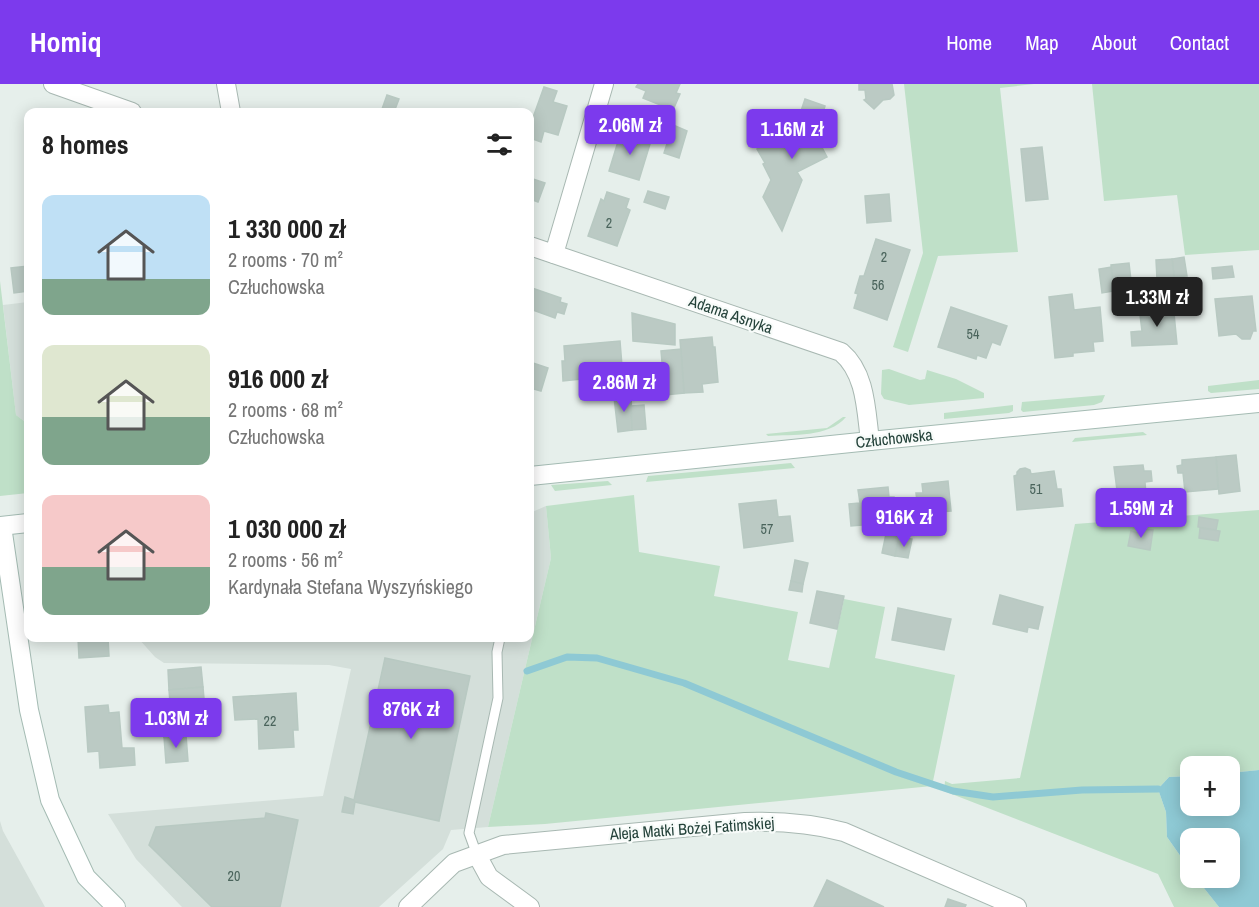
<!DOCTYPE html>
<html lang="en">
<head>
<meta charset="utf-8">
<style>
  body { margin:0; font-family:"Archivo Narrow",sans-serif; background:#f6f6f6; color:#222; height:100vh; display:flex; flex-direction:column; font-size:22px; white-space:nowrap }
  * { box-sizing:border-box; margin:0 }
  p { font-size:20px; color:#767676 }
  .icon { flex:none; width:33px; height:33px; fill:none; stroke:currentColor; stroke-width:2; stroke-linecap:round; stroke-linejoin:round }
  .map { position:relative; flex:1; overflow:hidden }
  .panel { position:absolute; left:24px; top:24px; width:510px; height:534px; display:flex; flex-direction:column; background:#fff; border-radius:12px; box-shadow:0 3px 15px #0003 }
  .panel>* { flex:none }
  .controls { position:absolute; left:1180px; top:672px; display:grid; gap:12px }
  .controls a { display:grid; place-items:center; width:60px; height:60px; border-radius:12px; background:#fff; box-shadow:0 3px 15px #0003; font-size:30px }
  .price { position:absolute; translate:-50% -51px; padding:0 14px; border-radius:6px; background:#7c3aed; color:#fff; font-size:20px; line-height:39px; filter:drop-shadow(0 2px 3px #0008) }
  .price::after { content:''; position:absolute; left:50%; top:36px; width:18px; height:14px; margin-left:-9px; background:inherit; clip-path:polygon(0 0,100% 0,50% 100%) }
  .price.active { background:#222; color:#fff }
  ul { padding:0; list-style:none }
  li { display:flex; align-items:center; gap:18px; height:150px; padding:0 18px }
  li span { display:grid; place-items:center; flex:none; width:168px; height:120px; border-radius:12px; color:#555 }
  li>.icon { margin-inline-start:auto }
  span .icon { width:72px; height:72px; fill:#fffc; stroke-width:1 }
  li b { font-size:26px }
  h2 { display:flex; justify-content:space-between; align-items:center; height:72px; padding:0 18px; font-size:26px }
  header { display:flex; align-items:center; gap:36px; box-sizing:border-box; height:84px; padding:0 30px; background:#7c3aed; color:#fff }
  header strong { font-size:28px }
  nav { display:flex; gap:33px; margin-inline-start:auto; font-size:21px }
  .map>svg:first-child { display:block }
  .built { fill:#d4dfda }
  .green { fill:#bfe0c8 }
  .water { fill:#8ec9d4 }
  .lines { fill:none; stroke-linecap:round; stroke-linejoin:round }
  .stream { stroke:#8ec9d4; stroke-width:7 }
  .building { fill:#bbcac4; stroke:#b8c9c2; stroke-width:1.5 }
  .lane-casing { stroke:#a8b8b2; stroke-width:11 }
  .street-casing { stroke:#a8b8b2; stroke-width:20 }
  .secondary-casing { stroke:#a4bbb3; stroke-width:20 }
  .lane { stroke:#fff; stroke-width:9 }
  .street { stroke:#fff; stroke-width:18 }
  .secondary { stroke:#fff; stroke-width:18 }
  .labels { text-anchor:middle; stroke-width:4.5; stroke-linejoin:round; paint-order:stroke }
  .number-label { font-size:14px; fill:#4a645c }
  .street-label { font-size:16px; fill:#24423a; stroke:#f7fbf9 }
</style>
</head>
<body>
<header>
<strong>Homiq</strong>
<nav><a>Home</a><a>Map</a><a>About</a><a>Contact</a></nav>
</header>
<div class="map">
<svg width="1259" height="823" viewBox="0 0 1259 823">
  <rect width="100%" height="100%" fill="#e6efeb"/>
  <g class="built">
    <path d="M28,218V340L16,331L3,221Z"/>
    <path d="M546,422L551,474L488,743L451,746L443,765L379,823H182L180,821L136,775L108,730L323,712L351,585L329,581L164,579L155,573L138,554H530V429Z"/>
    <path d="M0,737L3,747L45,823H0Z"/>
  </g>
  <g class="green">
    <path d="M904,0H1034L1000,4L1018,168L938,172L908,268L893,263L923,169Z"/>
    <path d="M1092,0H1259V166L1185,171L1177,111L1104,117Z"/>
    <path d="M0,197L16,331L28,340V409L0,412Z"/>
    <path d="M889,285L920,296L925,295L927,286L956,295L984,309V314L909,321L884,315L881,310L882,286Z"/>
    <path d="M1259,296V305L1211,309L1208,307V302Z"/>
    <path d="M1105,311L1102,318L1094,321L1023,328L1021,326L1022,318Z"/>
    <path d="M1013,321V327L1009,329L944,335V329Z"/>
    <path d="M843,333H846C828,354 793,350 768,352L766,350L827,344Z"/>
    <path d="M1143,348L1147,351L1072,358L1075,354Z"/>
    <path d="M791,379L795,384L646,398L648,392Z"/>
    <path d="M608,397L612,401L555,407L551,401Z"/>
    <path d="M634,411L639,468L720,482L714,512L798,528L788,576L829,584L844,515L885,523L875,574L955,591L932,702L545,740L488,743L551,474L546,422Z"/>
    <path d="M1259,426V686L1230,689V682H1191V692L1169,693L1158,705L1166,728L1167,753L1191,787V794H1196L1219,823H1174L1158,790L944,707L945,697L952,700L1020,694L1075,440Z"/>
  </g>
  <path class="water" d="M1259,686V823H1219L1196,794H1230V754H1191V787L1167,753L1166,728L1158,705L1169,693L1191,692V722H1230V689Z"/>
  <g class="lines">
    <path class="stream" d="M527,587L567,573L597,574L684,599L896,688L953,707L993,713L1082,706L1158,705"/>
  </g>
  <g class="building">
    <path d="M638,0H680L676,9L680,10L673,26L643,14L646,7L636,3Z"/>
    <path d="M859,0H892L894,11L890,15L883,16L874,25L864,16L866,15L865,6H859Z"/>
    <path d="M544,3L557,7L553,18L567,22L558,51L544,47L541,58L530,54V42Z"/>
    <path d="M387,11L399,15L394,28H381Z"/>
    <path d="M805,15L825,22L815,55L818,56L827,73L797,88L802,96L782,147L763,113L771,96L763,80L765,79L757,65L778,54L780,58L788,55L783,43L798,36Z"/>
    <path d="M673,41L687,47L679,74L664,69Z"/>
    <path d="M633,49L643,52L642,57L650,60L639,96L609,87L620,51L631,54Z"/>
    <path d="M1042,63L1048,115L1026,117L1021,65Z"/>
    <path d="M530,94L545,99L538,118L530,115Z"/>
    <path d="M648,107L669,113L665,125L644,118Z"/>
    <path d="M607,108L629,115L626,124L630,126L617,162L588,152L601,115L604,117Z"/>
    <path d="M889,110L891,137L867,139L865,112Z"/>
    <path d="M876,155L910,166L887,236L854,224L858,210L855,209L860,192H864Z"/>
    <path d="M1184,173L1187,192L1174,193L1172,175Z"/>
    <path d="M1172,175L1174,193L1157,195L1156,176Z"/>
    <path d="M1129,179L1133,214L1114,216L1111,181Z"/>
    <path d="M28,182V207L14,209L11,184Z"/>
    <path d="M1232,182L1234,193L1213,195L1212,184Z"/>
    <path d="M1111,183L1114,207L1102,209L1099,185Z"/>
    <path d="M532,204L561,214L560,218L567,220L564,230L557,228L555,234L530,225V206L531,207Z"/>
    <path d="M1072,210L1074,226L1100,223L1103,257L1093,258L1094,267L1073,269V272L1055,274L1049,213Z"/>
    <path d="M1252,212L1256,247H1253L1250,255H1242L1236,250L1219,252L1215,215Z"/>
    <path d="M1173,219L1177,260L1132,262L1131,248L1142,247L1140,231L1154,230V221Z"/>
    <path d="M951,223L1007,242L1000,261L992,258L986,274L977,271L976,275L938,263Z"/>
    <path d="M632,229L675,240V261L633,257Z"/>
    <path d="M712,253L713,263H715L718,298L702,300L703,308L684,309L680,256Z"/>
    <path d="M620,257L622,282L617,283L618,293H603L602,284L590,285L591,294L563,297L562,277H565L564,262Z"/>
    <path d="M681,265L684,309L665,311L661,267Z"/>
    <path d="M530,278L548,284L541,307L530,304Z"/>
    <path d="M631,312L632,346L618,348L614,313Z"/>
    <path d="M644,321L646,345L632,346L631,322Z"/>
    <path d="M1236,371L1240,407L1219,410L1216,373Z"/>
    <path d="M1216,373L1218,405L1185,408L1183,389H1178L1177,382L1182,381V376Z"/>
    <path d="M1143,381L1144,387H1151L1152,397L1145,398L1146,411L1118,414L1114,383Z"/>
    <path d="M1025,384L1030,386L1031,390L1054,387L1057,405H1061L1063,422L1017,426L1014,392L1017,391V388L1020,385Z"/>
    <path d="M948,397L951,427L925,429L923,417L917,418L916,409H923L922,400Z"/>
    <path d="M888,403L889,413H894V417L889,418L890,432L862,435V441L851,442L849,420L860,419L858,406Z"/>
    <path d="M776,416L778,433L790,432L793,457L744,464L739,420Z"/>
    <path d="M1199,433L1218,436L1216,446L1198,443Z"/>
    <path d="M1200,444L1220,447L1218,457L1199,454Z"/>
    <path d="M1142,445L1153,446L1150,466L1128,462L1131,447L1141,450Z"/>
    <path d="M886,450L899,453L895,472L882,469Z"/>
    <path d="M899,453L912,455L908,474L895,472Z"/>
    <path d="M795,476L808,479L803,500L791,497Z"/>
    <path d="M791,497L803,500L802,508L789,506Z"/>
    <path d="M817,507L844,512L837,545L810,539Z"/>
    <path d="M1000,511L1043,523L1038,545L1028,543L1027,548L993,540Z"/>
    <path d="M898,524L951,535L944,566L892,556Z"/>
    <path d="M78,554H108L109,572L79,574Z"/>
    <path d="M385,574L470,592L439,737L355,718L353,730L342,728L345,713L354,716Z"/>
    <path d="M201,583L203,603L169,606L168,586Z"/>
    <path d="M203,603L207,650L164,653V644L172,643L169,606Z"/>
    <path d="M296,609L298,646H293L294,663L259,665L258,635L235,636L233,613Z"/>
    <path d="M108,621L109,629L119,628L122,664H134L135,681L100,684L99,667L88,668L85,623Z"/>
    <path d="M186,651L188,677L166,679L164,653Z"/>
    <path d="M266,729L298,736L280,823H212L149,761L156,743L265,734Z"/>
    <path d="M827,796L884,823H814Z"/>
    <path d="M948,815L966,821L965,823H945Z"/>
  </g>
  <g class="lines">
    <defs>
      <path id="lane" d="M477,771L469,749L498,614L497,568L500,554"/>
      <g id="street">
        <path d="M53,0L132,28"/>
        <path d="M226,0L231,28"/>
        <path d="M530,162L841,268C866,289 866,326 870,357"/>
        <path d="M554,170L604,0"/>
        <path d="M477,771L489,793L530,823"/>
        <path d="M408,823L454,779L503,761L745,738C779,737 810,739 844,748L1017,823"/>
      </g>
      <g id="secondary">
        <path d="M530,392L870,357L1259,319"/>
        <path d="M0,442L28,439"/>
        <path d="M2,442L29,626L50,716L86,793L116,823"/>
      </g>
    </defs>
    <use href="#lane" class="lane-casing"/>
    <use href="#street" class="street-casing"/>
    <use href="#secondary" class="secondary-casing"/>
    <use href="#lane" class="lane"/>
    <use href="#street" class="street"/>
    <use href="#secondary" class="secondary"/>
  </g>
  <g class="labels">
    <g class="number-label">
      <text x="609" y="144">2</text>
      <text x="884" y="178">2</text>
      <text x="878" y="206">56</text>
      <text x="973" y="255">54</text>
      <text x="1036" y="410">51</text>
      <text x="767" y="450">57</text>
      <text x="270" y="642">22</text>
      <text x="234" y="797">20</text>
    </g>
    <g class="street-label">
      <text transform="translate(731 230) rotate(19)" y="6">Adama Asnyka</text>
      <text transform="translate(894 354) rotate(-6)" y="6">Człuchowska</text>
      <text transform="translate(692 744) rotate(-4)" y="6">Aleja Matki Bożej Fatimskiej</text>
    </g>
  </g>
</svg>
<div class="controls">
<a>+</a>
<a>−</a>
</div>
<b class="price" style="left:630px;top:72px">2.06M zł</b>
<b class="price" style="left:792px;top:76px">1.16M zł</b>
<b class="price active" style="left:1157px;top:244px">1.33M zł</b>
<b class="price" style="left:624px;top:329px">2.86M zł</b>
<b class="price" style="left:1141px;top:455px">1.59M zł</b>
<b class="price" style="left:904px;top:464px">916K zł</b>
<b class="price" style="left:411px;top:656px">876K zł</b>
<b class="price" style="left:176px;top:665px">1.03M zł</b>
<section class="panel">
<h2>8 homes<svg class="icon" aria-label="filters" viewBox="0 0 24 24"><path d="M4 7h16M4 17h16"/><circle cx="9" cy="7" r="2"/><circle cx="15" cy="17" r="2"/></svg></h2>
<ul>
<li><span style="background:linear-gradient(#bfe0f5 70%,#7fa58c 0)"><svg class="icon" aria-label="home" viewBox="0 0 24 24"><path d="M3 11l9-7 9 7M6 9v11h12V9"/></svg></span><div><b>1 330 000 zł</b><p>2 rooms · 70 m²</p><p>Człuchowska</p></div></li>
<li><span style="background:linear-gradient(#dfe7d0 60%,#7fa58c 0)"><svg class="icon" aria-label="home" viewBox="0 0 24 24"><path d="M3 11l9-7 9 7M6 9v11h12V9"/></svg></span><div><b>916 000 zł</b><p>2 rooms · 68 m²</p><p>Człuchowska</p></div></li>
<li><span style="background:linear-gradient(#f6c9c9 60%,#7fa58c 0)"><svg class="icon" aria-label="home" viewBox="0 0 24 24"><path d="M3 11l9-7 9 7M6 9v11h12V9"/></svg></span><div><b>1 030 000 zł</b><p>2 rooms · 56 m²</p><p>Kardynała Stefana Wyszyńskiego</p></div></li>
</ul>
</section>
</div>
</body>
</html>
